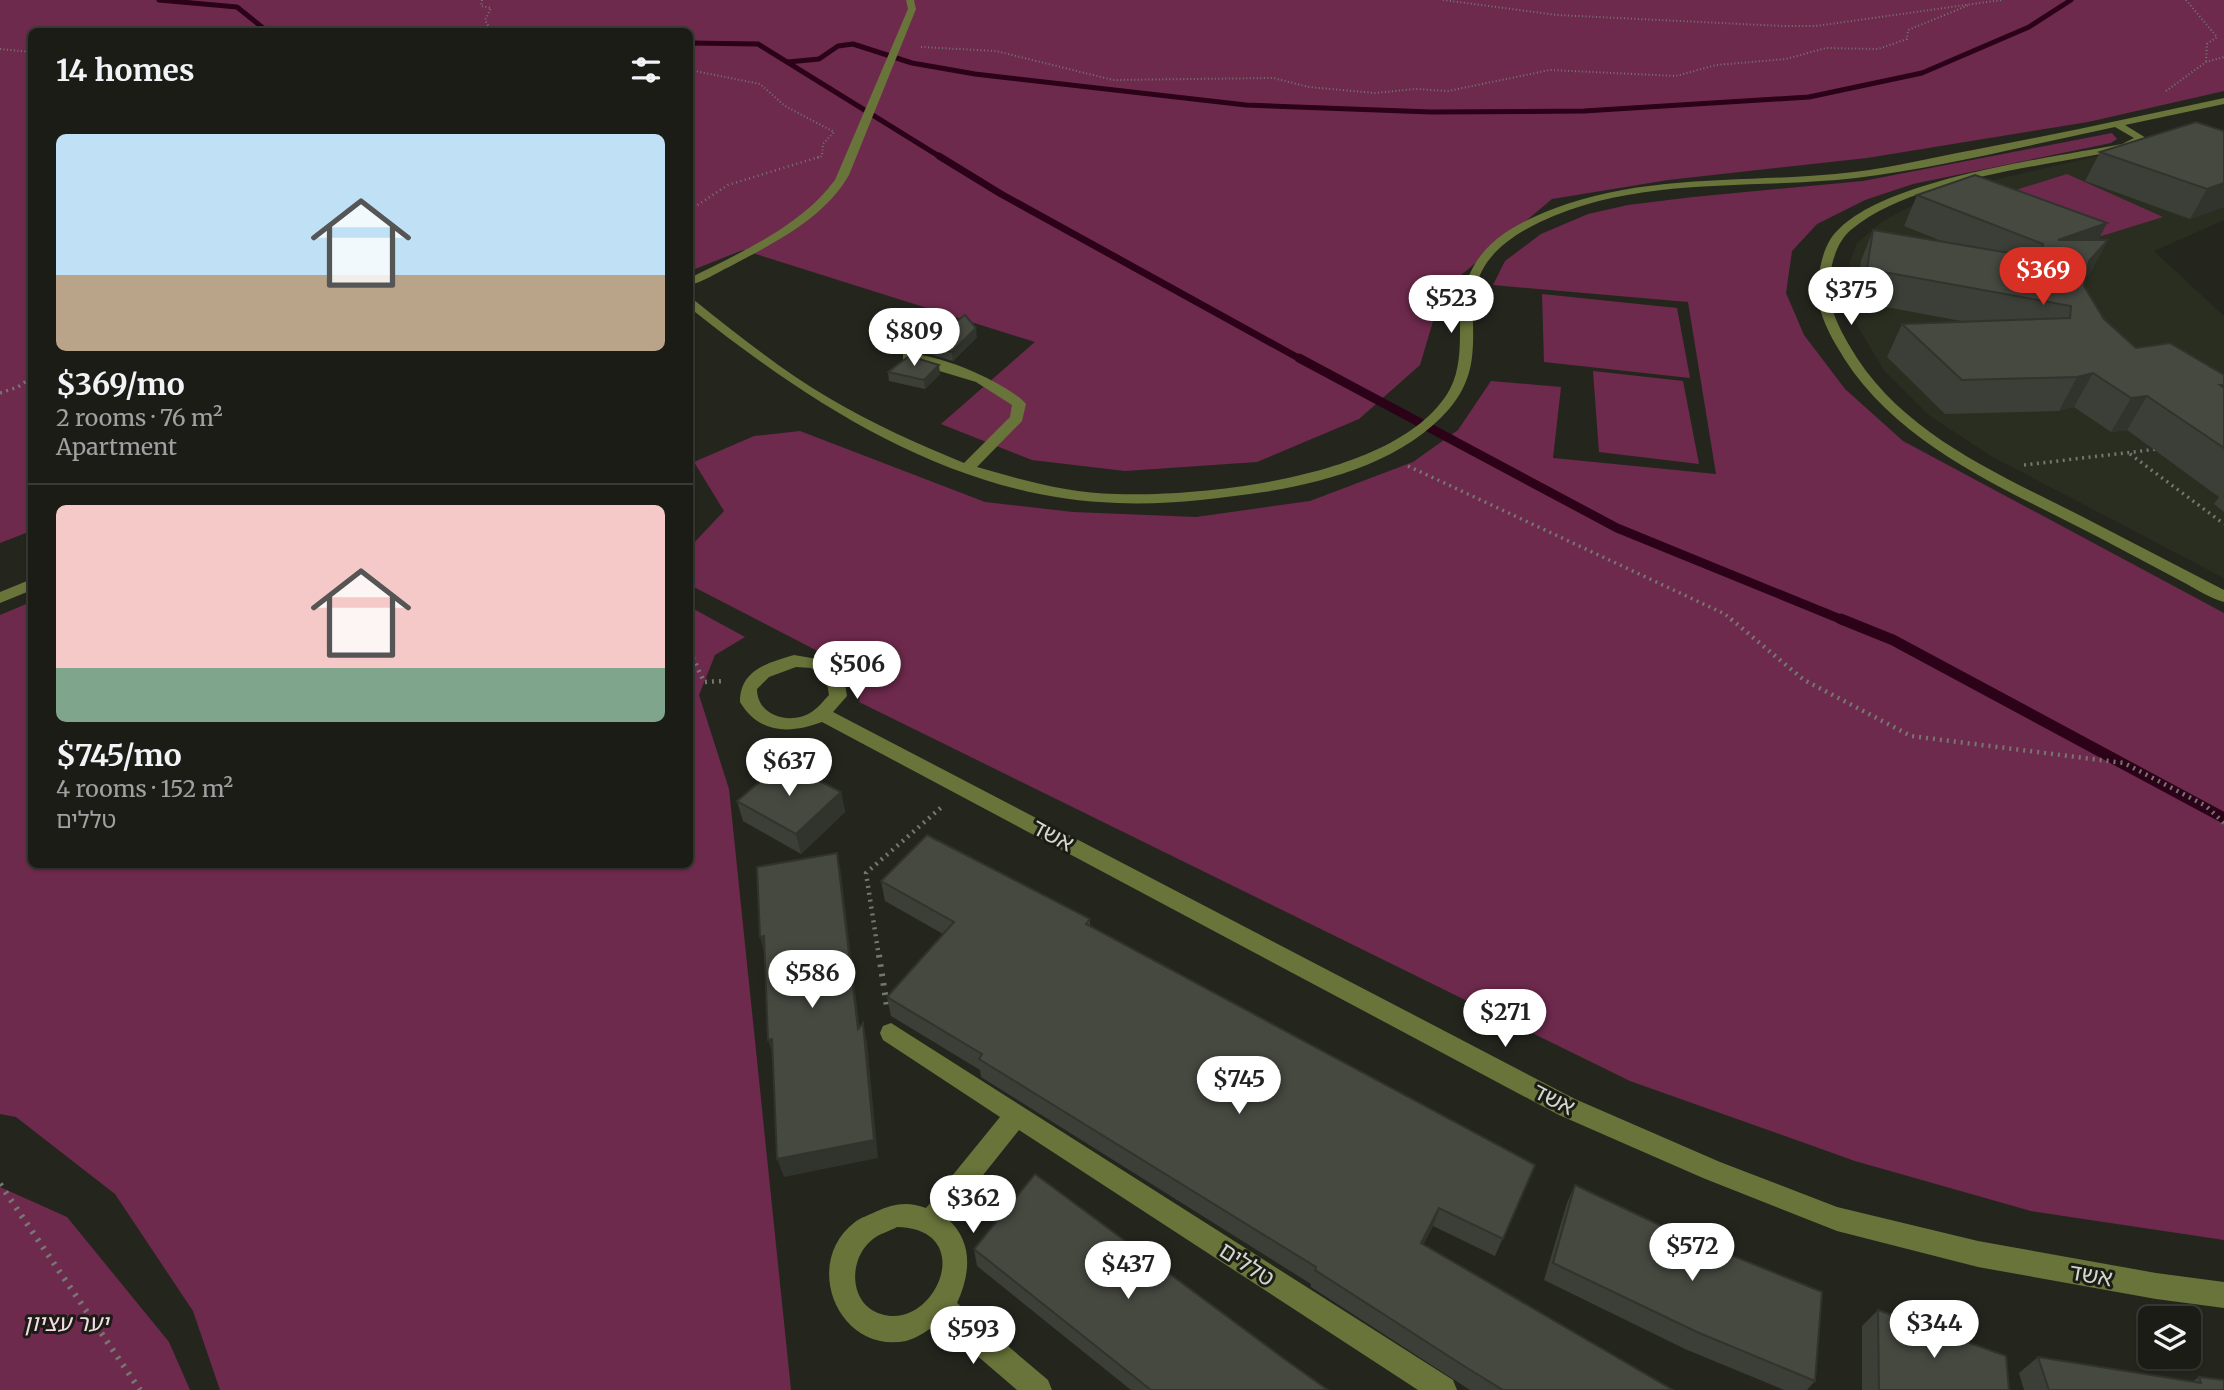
<!DOCTYPE html>
<html lang="en">
<head>
<meta charset="utf-8">
<style>
  body { margin:0; font-family:Merriweather,"Noto Sans Hebrew",serif; background:#24251f; color:#f1f3f6; height:100vh; display:flex; flex-direction:column; font-size:26px; white-space:nowrap }
  * { box-sizing:border-box; margin:0 }
  p { font-size:23px; color:#a0a1a1 }
  .icon { flex:none; width:38px; height:38px; fill:none; stroke:currentColor; stroke-width:2; stroke-linecap:round; stroke-linejoin:round }
  .map { position:relative; flex:1; overflow:hidden }
  .sheet { position:absolute; left:28px; top:28px; width:665px; height:840px; display:flex; flex-direction:column; background:#1b1c16; border-radius:10px; box-shadow:0 2px 5px #0004,0 0 0 2px #393a35 }
  .sheet>* { flex:none }
  .buttons { position:absolute; left:2138px; top:1306px; display:grid; gap:14px }
  .buttons a { display:grid; place-items:center; width:63px; height:63px; border-radius:10px; background:#1b1c16; box-shadow:0 2px 5px #0004,0 0 0 2px #393a35; font-size:35px }
  .price { position:absolute; translate:-50% -60px; padding:0 16px; border-radius:24px; background:#fff; color:#222; font-size:23px; line-height:46px; filter:drop-shadow(0 2px 4px #0008) }
  .price::after { content:''; position:absolute; left:50%; top:42px; width:21px; height:16px; margin-left:-10px; background:inherit; clip-path:polygon(0 0,100% 0,50% 100%) }
  .price.on { background:#d93025; color:#fff }
  ul { padding:0; list-style:none }
  li { display:grid; align-content:center; gap:14px; height:371px; padding:0 28px }
  li+li { border-top:2px solid #393a35 }
  li span { display:grid; place-items:center; height:217px; border-radius:10px; color:#555 }
  li>.icon { margin-inline-start:auto }
  span .icon { width:126px; height:126px; fill:#fffc; stroke-width:1 }
  li b { font-size:30px }
  h2 { display:flex; justify-content:space-between; align-items:center; height:84px; padding:0 28px; font-size:30px }
  .map>svg:first-child { display:block }
  .built { fill:#2a2e20 }
  .green { fill:#6e2a4d }
  .lines { fill:none; stroke-linecap:round; stroke-linejoin:round }
  .stream-far3 { stroke:#2c0219; stroke-width:5 }
  .stream-far2 { stroke:#2c0219; stroke-width:7 }
  .stream-far1 { stroke:#2c0219; stroke-width:9 }
  .stream { stroke:#2c0219; stroke-width:11 }
  .path-far4 { stroke:#757770; stroke-width:2; stroke-dasharray:1 2.5; stroke-linecap:butt }
  .path-far3 { stroke:#757770; stroke-width:2.5; stroke-dasharray:1 3.5; stroke-linecap:butt }
  .path-far2 { stroke:#757770; stroke-width:3.5; stroke-dasharray:2 4.5; stroke-linecap:butt }
  .path-far1 { stroke:#757770; stroke-width:4.5; stroke-dasharray:2 5; stroke-linecap:butt }
  .path { stroke:#757770; stroke-width:6; stroke-dasharray:2.5 7; stroke-linecap:butt }
  .minor { fill:#68743a; fill-rule:evenodd }
  .wall { fill:#3c3f37 }
  .shaded-wall { fill:#31332d }
  .building { fill:#464940; stroke:#31332d; stroke-width:2 }
  .labels { text-anchor:middle; stroke-width:6; stroke-linejoin:round; paint-order:stroke }
  .near-street-label { font-size:23px; fill:#d3d5cf; stroke:#1b1d15 }
  .near-park-label { font-size:23px; font-style:italic; fill:#f4dbe5; stroke:#1b1d15 }
</style>
</head>
<body>
<div class="map">
<svg width="2224" height="1390" viewBox="0 0 2224 1390">
  <rect width="100%" height="100%" fill="#24261e"/>
  <path class="built" d="M2173,139L2224,157V220L2154,251L2224,316V578L1991,456L1930,416L1883,369L1850,313L1844,279L1857,243L1883,221L1919,202L1981,183Z"/>
  <g class="green">
    <path d="M0,0H2224V91L2088,122L1867,158L1668,180L1552,199L1442,291L1420,365L1359,419L1257,462L1125,471L1032,460L941,424L1035,342L743,250L690,271V32H32L31,531L0,543Z"/>
    <path d="M2112,133L2117,139L2111,143L1913,184L1865,200L1817,224L1792,251L1786,293L1804,335L1845,389L1903,441L2224,613V1240L2031,1211L1855,1161L1630,1081L859,702L864,675L690,585V547L724,511L694,462L754,436L800,431L985,502L1073,512L1196,517L1310,501L1413,462L1458,430L1491,381L1561,387L1553,458L1716,474L1688,302L1493,285L1505,261L1541,234L1588,214L1628,205L1693,197L1863,181Z"/>
    <path d="M2067,174L2163,217L2095,238L1990,198Z"/>
    <path d="M1542,294L1677,308L1690,378L1544,362Z"/>
    <path d="M1593,371L1683,381L1699,464L1599,452Z"/>
    <path d="M31,602L32,864H690V607L745,637L715,655L699,695L729,789L791,1390H220L193,1311L115,1194L16,1117L0,1114V615Z"/>
    <path d="M0,1187L67,1217L169,1342L190,1390H0Z"/>
  </g>
  <g class="lines">
    <g class="stream-far3">
      <path d="M159,0L237,7L268,32"/>
      <path d="M690,43L758,44L942,158"/>
      <path d="M788,62L819,59L838,46L853,44L912,63L975,74L1246,105L1431,112L1584,111L1809,97L1922,73L2029,27L2071,0"/>
    </g>
    <path class="stream-far2" d="M939,156L1001,194L1302,360"/>
    <path class="stream-far1" d="M1299,358L1617,528L1845,621"/>
    <path class="stream" d="M1841,619L1893,640L2224,818"/>
    <g class="path-far4">
      <path d="M482,0L481,6L491,8L485,20L492,32"/>
      <path d="M1443,0L1557,15L1782,26H1816L2001,0"/>
      <path d="M2186,0L2217,37L2207,44L2206,62"/>
      <path d="M921,47L996,51L1113,80L1273,78L1309,87L1375,93L1415,89L1448,91L1550,70L1676,76L1716,65L1786,59L1826,48L1878,49L1907,39L1908,30L1969,5"/>
      <path d="M0,49L32,52"/>
      <path d="M690,70L760,84L785,106L834,132L823,144L822,156L817,158"/>
      <path d="M2166,91L2206,62L2224,57"/>
    </g>
    <path class="path-far3" d="M690,210L728,185L822,156"/>
    <g class="path-far2">
      <path d="M0,393L18,387L32,377"/>
      <path d="M2130,454L2224,524"/>
      <path d="M2024,465L2158,449"/>
      <path d="M1408,466L1725,614L1733,621"/>
    </g>
    <g class="path-far1">
      <path d="M1731,619L1804,680L1911,736L2124,763L2206,806L2224,823"/>
      <path d="M690,651L704,682L725,681"/>
      <path d="M879,957L866,873L944,805"/>
    </g>
    <g class="path">
      <path d="M879,955L887,1007"/>
      <path d="M0,1184L140,1390"/>
    </g>
    <g class="minor">
      <path d="M906,0H914L916,9L849,175C824,219 772,244 729,267C716,273 703,282 690,285V278C741,252 800,227 835,180L908,9Z"/>
      <path d="M2224,98V104L2125,125L2146,138L2128,148C2048,167 1916,177 1852,229C1836,242 1832,262 1829,281C1827,304 1838,326 1849,345C1899,433 1997,473 2083,517C2130,541 2177,566 2224,590V602C2209,598 2195,588 2181,581C2155,567 2128,553 2102,539C2005,488 1892,445 1836,345C1825,326 1815,304 1818,280C1821,261 1825,241 1840,228C1892,178 2050,158 2122,144L2134,138L2115,127C2029,145 1943,167 1856,178C1750,190 1639,175 1540,222C1424,278 1508,341 1449,409C1405,460 1329,482 1264,492C1215,499 1167,505 1117,503C954,498 813,406 690,308V300H694C738,335 781,370 829,398C873,424 918,444 964,463L1010,417L1012,405L976,382L903,360V354C931,350 1007,382 1026,404L1022,421L977,467C1022,480 1068,493 1116,494C1205,497 1402,477 1450,389C1460,370 1460,348 1460,327C1460,260 1493,232 1553,209C1650,172 1753,184 1854,172C1895,167 1934,157 1973,150C2057,134 2141,116 2224,98Z"/>
      <path d="M32,579V590L0,603V592Z"/>
      <path d="M794,655L823,660L843,673L847,696L833,712L1575,1099L1720,1162L1837,1207L1978,1241L2156,1273L2224,1282V1308L2156,1299L1978,1267L1837,1231L1703,1178L1559,1115L822,722C790,734 759,734 740,702C740,670 767,663 794,655ZM796,667L811,668L826,677L829,695C824,700 819,707 813,711C792,726 757,717 757,689L769,677Z"/>
      <path d="M891,1023L1453,1380L1457,1390H1418L1019,1130L948,1219C974,1243 970,1275 957,1303L1048,1380L1052,1390H1017L939,1323C929,1329 918,1338 906,1341C838,1354 801,1263 855,1222C860,1218 869,1215 875,1212C894,1204 906,1201 926,1208L1000,1117L883,1040L880,1033L883,1026ZM897,1227C980,1229 934,1332 881,1314C848,1304 848,1258 873,1239C879,1234 890,1231 897,1227Z"/>
    </g>
  </g>
  <g class="wall">
    <path d="M2224,131V207L2190,219L2085,181L2100,152Z"/>
    <path d="M1917,195L2107,223L2098,240H2108L2091,271L2086,277L2084,286L2104,319L2136,348L2224,375V512L2214,504L2219,497L2127,430L2111,432L2074,407L2059,411L1945,414L1887,357L1902,324L1961,321L1854,301L1861,261L1873,230L1944,242L1904,226Z"/>
    <path d="M977,337L953,361L926,353L925,345Z"/>
    <path d="M888,372L940,374L925,389L889,381Z"/>
    <path d="M841,792L845,812L801,854L743,821L737,801Z"/>
    <path d="M881,881L1090,919V926L1535,1165L1495,1256L1433,1226L1423,1245L1673,1390H1470L1311,1287V1284L981,1077L980,1070L891,1016L887,997L943,934L885,901Z"/>
    <path d="M1575,1185L1815,1381L1807,1390H1784L1685,1349L1544,1280L1567,1203Z"/>
    <path d="M974,1249L1283,1358L1328,1390H1131L977,1266Z"/>
    <path d="M1878,1310L2009,1390H1862V1326Z"/>
    <path d="M2038,1357L2192,1382L2199,1377L2224,1390H2024L2019,1373Z"/>
  </g>
  <g class="shaded-wall">
    <path d="M2224,183V207L2190,219L2207,189Z"/>
    <path d="M2107,223L2091,254L2058,240Z"/>
    <path d="M2108,240L2091,271L2072,293L2089,261Z"/>
    <path d="M976,328L977,337L953,361L952,352Z"/>
    <path d="M939,365L940,374L925,389L924,380Z"/>
    <path d="M2093,373L2074,407L2059,411L2077,377Z"/>
    <path d="M2147,396L2127,430L2111,432L2131,398Z"/>
    <path d="M841,792L845,812L801,854L796,834Z"/>
    <path d="M837,853L841,873L862,1048L858,1029Z"/>
    <path d="M764,936L765,956L760,937Z"/>
    <path d="M863,1023L867,1042L878,1158L784,1177L777,1159Z"/>
    <path d="M772,1039L774,1059L768,1040Z"/>
    <path d="M1439,1208L1433,1226L1415,1261L1421,1243Z"/>
  </g>
  <g class="building">
    <path d="M2196,122L2224,131V183L2207,189L2100,152Z"/>
    <path d="M1975,175L2107,223L2058,240H2108L2089,261L2084,286L2104,319L2136,348L2170,343L2224,375V385H2220L2224,388V448L2147,396L2131,398L2093,373L2077,377L1962,380L1902,324L2070,318L2071,306L1867,269L1873,230L2039,258L2043,244L1917,195Z"/>
    <path d="M965,315L976,328L952,352L925,345Z"/>
    <path d="M909,356L939,365L924,380L888,372Z"/>
    <path d="M783,762L841,792L796,834L737,801Z"/>
    <path d="M927,835L1090,919L1086,924L1535,1165L1503,1239L1439,1208L1421,1243L1673,1390H1503L1464,1366L1315,1270L1316,1267L979,1059L982,1054L887,997L954,922L881,881Z"/>
    <path d="M837,853L858,1029L863,1023L874,1140L777,1159L772,1039L768,1040L764,936L760,937L757,867Z"/>
    <path d="M1035,1174L1283,1358L1328,1390H1151L974,1249Z"/>
    <path d="M1575,1185L1674,1232L1822,1292L1815,1381L1697,1332L1553,1263Z"/>
    <path d="M1878,1310L2006,1356L2009,1390H1879Z"/>
    <path d="M2038,1357L2201,1383L2199,1377L2224,1380V1390H2049Z"/>
  </g>
  <g class="labels">
    <g class="near-street-label">
      <text transform="translate(1053 835) rotate(28)" y="8">אשד</text>
      <text transform="translate(1554 1099) rotate(27)" y="8">אשד</text>
      <text transform="translate(1247 1264) rotate(33)" y="8">טללים</text>
      <text transform="translate(2091 1275) rotate(10)" y="8">אשד</text>
    </g>
    <g class="near-park-label">
      <text x="66" y="1331">יער עציון</text>
    </g>
  </g>
</svg>
<div class="buttons">
<a><svg class="icon" aria-label="layers" viewBox="0 0 24 24"><path d="M12 4l9 5-9 5-9-5zM3 14l9 5 9-5"/></svg></a>
</div>
<b class="price on" style="left:2043px;top:307px">$369</b>
<b class="price" style="left:1851px;top:327px">$375</b>
<b class="price" style="left:1451px;top:335px">$523</b>
<b class="price" style="left:914px;top:368px">$809</b>
<b class="price" style="left:857px;top:701px">$506</b>
<b class="price" style="left:789px;top:798px">$637</b>
<b class="price" style="left:812px;top:1010px">$586</b>
<b class="price" style="left:1505px;top:1049px">$271</b>
<b class="price" style="left:1239px;top:1116px">$745</b>
<b class="price" style="left:973px;top:1235px">$362</b>
<b class="price" style="left:1692px;top:1283px">$572</b>
<b class="price" style="left:1128px;top:1301px">$437</b>
<b class="price" style="left:1934px;top:1360px">$344</b>
<b class="price" style="left:973px;top:1366px">$593</b>
<section class="sheet">
<h2>14 homes<svg class="icon" aria-label="filters" viewBox="0 0 24 24"><path d="M4 7h16M4 17h16"/><circle cx="9" cy="7" r="2"/><circle cx="15" cy="17" r="2"/></svg></h2>
<ul>
<li><span style="background:linear-gradient(#bfe0f5 65%,#b9a48a 0)"><svg class="icon" aria-label="home" viewBox="0 0 24 24"><path d="M3 11l9-7 9 7M6 9v11h12V9"/></svg></span><div><b>$369/mo</b><p>2 rooms · 76 m²</p><p>Apartment</p></div></li>
<li><span style="background:linear-gradient(#f6c9c9 75%,#7fa58c 0)"><svg class="icon" aria-label="home" viewBox="0 0 24 24"><path d="M3 11l9-7 9 7M6 9v11h12V9"/></svg></span><div><b>$745/mo</b><p>4 rooms · 152 m²</p><p>טללים</p></div></li>
</ul>
</section>
</div>
</body>
</html>
